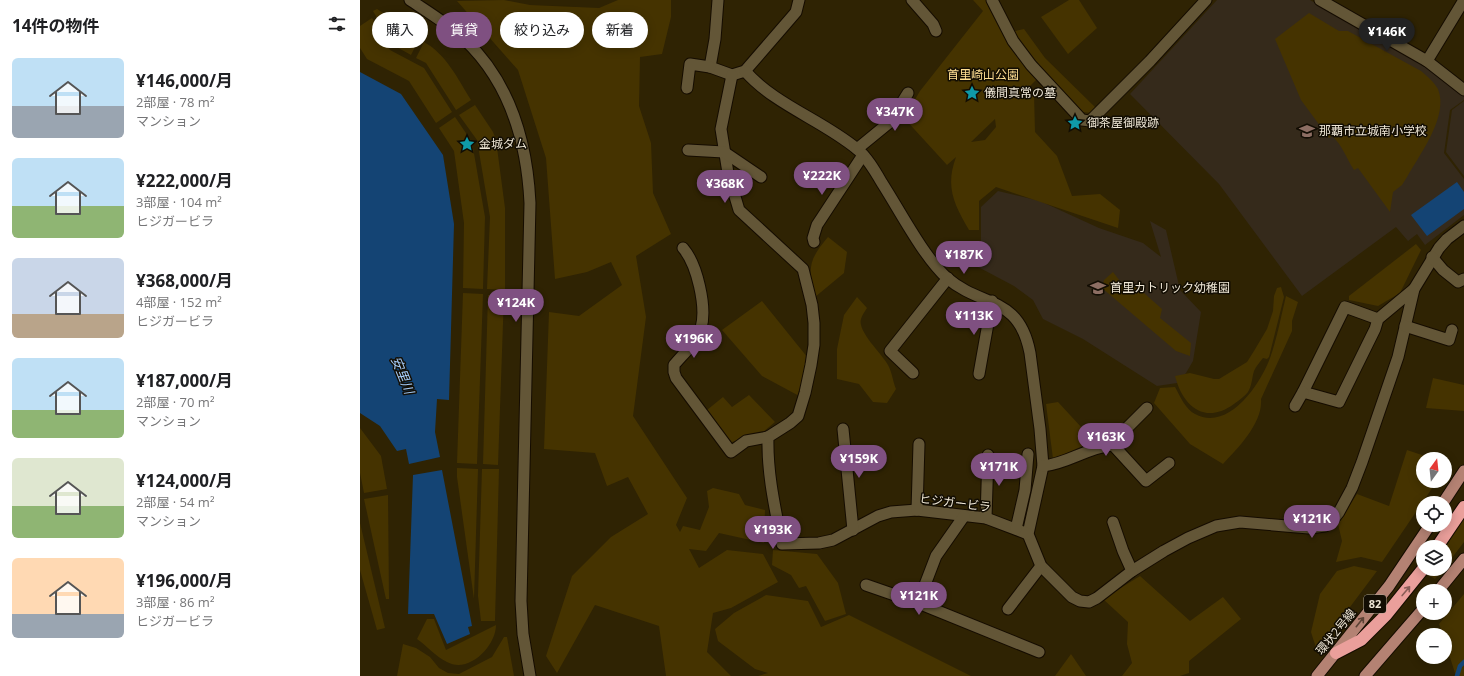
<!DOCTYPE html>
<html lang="ja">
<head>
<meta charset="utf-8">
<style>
  body { margin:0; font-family:"Open Sans","Noto Sans JP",sans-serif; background:#f6f6f6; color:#202124; height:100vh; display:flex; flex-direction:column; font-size:15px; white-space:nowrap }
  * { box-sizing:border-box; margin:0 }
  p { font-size:13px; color:#757577 }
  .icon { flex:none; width:22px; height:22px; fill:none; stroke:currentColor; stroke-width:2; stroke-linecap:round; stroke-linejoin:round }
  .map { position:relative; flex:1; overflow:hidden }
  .sheet { display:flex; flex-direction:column; background:#fff; width:360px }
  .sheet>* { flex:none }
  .hud { position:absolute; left:12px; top:12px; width:380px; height:36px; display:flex; gap:8px }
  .needle { width:26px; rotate:15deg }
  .controls { position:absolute; left:1056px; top:452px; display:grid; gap:8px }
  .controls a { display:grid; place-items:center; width:36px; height:36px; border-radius:50%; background:#fff; box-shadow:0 2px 10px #0003; font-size:20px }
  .price { position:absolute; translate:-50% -34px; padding:0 9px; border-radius:14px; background:#7f5081; color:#fff; font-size:13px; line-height:26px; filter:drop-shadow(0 1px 2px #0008) }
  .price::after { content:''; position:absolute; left:50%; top:24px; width:12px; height:9px; margin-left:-6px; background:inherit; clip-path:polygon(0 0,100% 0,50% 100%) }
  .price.selected { background:#222; color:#fff }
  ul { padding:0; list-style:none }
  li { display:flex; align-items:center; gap:12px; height:100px; padding:0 12px }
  li span { display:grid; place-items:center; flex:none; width:112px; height:80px; border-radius:6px; color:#555 }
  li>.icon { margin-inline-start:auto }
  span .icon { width:48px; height:48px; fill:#fffc; stroke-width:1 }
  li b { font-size:17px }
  h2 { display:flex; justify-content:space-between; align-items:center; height:48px; padding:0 12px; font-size:17px }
  .tag { padding:0 14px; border-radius:18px; background:#fff; box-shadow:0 2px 10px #0003; font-size:14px; line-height:36px }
  .tag.selected { background:#7f5081; color:#fff }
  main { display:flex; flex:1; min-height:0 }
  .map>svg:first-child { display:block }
  .education { fill:#352a1b }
  .green { fill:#453300; fill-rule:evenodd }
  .water { fill:#144474 }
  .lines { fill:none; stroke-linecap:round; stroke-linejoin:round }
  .stream { stroke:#144474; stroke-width:4.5 }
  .minor-casing { stroke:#150c00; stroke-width:13 }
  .tertiary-casing { stroke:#150c00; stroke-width:13 }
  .primary-casing { stroke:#150c00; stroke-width:13 }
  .motorway-casing { stroke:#150c00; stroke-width:14 }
  .minor { stroke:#635637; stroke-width:11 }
  .tertiary { stroke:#635637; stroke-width:11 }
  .primary { stroke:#b48273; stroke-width:11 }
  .motorway { stroke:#ea9f9b; stroke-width:12 }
  .oneway { stroke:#895d57 }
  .oneway2 { stroke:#5b4235 }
  .labels { text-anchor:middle; stroke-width:3; stroke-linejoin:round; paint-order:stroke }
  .shield { fill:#120d03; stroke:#ada697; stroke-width:1 }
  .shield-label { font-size:11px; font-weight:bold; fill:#efe7d6 }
  .park-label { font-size:12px; fill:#ffdf93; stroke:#120d03 }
  .poi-label { font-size:12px; fill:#efe7d6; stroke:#120d03; text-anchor:start }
  .street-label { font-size:12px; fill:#efe7d6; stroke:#120d03 }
  .water-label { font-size:13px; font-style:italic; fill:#a5ccf9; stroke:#120d03 }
</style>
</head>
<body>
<main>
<section class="sheet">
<h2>14件の物件<svg class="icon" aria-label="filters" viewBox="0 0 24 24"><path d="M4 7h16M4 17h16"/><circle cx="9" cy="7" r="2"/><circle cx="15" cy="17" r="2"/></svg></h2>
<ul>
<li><span style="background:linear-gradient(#bfe0f5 60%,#9aa5b1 0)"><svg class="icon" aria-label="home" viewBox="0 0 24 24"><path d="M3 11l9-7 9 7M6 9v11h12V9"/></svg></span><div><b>¥146,000/月</b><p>2部屋 · 78 m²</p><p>マンション</p></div></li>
<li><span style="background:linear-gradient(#bfe0f5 60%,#8fb573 0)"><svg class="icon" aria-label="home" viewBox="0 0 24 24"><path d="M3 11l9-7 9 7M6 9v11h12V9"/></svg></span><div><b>¥222,000/月</b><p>3部屋 · 104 m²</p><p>ヒジガービラ</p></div></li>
<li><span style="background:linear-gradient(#c9d6e8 70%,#b9a48a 0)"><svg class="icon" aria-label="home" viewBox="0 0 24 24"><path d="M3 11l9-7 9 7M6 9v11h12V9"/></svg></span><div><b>¥368,000/月</b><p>4部屋 · 152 m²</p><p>ヒジガービラ</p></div></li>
<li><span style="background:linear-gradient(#bfe0f5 65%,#8fb573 0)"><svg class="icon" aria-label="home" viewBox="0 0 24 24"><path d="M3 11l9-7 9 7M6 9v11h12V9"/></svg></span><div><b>¥187,000/月</b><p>2部屋 · 70 m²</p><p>マンション</p></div></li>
<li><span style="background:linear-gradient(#dfe7d0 60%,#8fb573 0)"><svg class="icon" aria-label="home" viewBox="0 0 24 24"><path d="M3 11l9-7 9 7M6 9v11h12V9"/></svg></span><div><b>¥124,000/月</b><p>2部屋 · 54 m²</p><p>マンション</p></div></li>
<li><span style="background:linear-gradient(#ffd9b3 70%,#9aa5b1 0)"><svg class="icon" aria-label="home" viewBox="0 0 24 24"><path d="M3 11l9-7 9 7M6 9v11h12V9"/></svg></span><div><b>¥196,000/月</b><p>3部屋 · 86 m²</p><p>ヒジガービラ</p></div></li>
</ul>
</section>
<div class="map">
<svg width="1104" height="676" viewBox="0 0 1104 676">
  <rect width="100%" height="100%" fill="#2f2303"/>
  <g class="education">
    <path d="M857,0H950L1064,64L1104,96V100L1090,110L1084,153L1104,179V215L1065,245L1057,234L1048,241L1036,227L942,296L859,184L770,94Z"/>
    <path d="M1104,101V176L1086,152L1092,110Z"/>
    <path d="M638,191L680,201L739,228L783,243L801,257L790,221L806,230L820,290L841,312L833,361L826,373L817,383L797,386L723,339L683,319L673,300L654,286L603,259L621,244V207Z"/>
  </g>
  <g class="green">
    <path d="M144,0L170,5L239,8L258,0H311V17L302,54L280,57L279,106L291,143L293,193L311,234L276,256L286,317L273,416L327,498L316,525L320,532L323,526L340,530L349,507L347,491L353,488L379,494L385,505L405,510L404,543L359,533L346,551L329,549L339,568L367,550L403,554L418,582L371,608L353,613L347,652L371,676H306L299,626L235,605L197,673L186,656L212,576L251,537L288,514L268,477L247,486L235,453L184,449L189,312L219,316L262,285L251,262L227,272L195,279L186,158L158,70L97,1Z"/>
    <path d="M613,0H627L665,66L677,79L666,90L674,93L675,132L697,156L712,196L740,194L760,210L758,228L636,187L619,201V230H609C594,204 585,187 596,157L587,165L544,118L560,91L623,11ZM635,119L636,127L625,140L611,142Z"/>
    <path d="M709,0H719L737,28L708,54L681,17Z"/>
    <path d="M17,9L58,35L56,38L59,39L51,55L33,45L13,11Z"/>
    <path d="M949,13L979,31H988L1061,71C1067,76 1074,82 1078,89C1089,116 1060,154 1047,177L1042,185L1033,192L1030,212L998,168L994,170C986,158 983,146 972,136L969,138L941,100L915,39Z"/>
    <path d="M12,18L30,50L64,68L92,112L76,123L49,81L7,59L0,48V26Z"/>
    <path d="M664,29L685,58L737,109L732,113L722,112L675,63L651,32Z"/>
    <path d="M64,42C86,54 98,79 111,100L96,110L66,63L56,58Z"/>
    <path d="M115,105L133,132L136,140L145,208V290L127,289L130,217L117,140L99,115Z"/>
    <path d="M95,117L112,142L125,217L123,289L103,288L104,223L94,151L79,128Z"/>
    <path d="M468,237L487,252L484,273L455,297C448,267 448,261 468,237Z"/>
    <path d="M1056,244L1061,250L1040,293L1018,306L989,300V296Z"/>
    <path d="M753,272L766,289L776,286L802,309L800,318L831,343L830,356L816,351L742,288L744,280Z"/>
    <path d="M921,287L924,297L909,357L907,359L903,358C900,362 896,366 894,371C892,377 892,386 888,392C885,396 878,401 874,404C845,425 823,407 815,376L830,373L854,379H859L887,362L894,351L907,329L913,311L914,296L917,288Z"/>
    <path d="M103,293L123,294L117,464L97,463Z"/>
    <path d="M128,295H144L138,465L123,464Z"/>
    <path d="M926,296L938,302L932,321V331L901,399C903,423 878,448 863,464L830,444L794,403L800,388L815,387C820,396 826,410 835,414C868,432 900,385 910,358C917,339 921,316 926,296Z"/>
    <path d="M497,297L507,308C505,311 502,315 501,319C497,331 522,354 528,365C532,372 533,382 536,389L527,403L513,402L499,384L477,379V349L484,315Z"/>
    <path d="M402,301L448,358L441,397L402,376L362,330Z"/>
    <path d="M1073,378L1104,385V411L1066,408Z"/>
    <path d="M389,395L415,422L403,432L369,443L347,410L363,397L372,407Z"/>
    <path d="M698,402L734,441L693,459L686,404Z"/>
    <path d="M0,428L21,456L27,489L4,493L0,473Z"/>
    <path d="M1047,450L1074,459H1063V481H1077L1022,562L1001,557L976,562L982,541L978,524L997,494L1029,506Z"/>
    <path d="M97,468L118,469L114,599L97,477Z"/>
    <path d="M122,469H139L135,621H121L118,596Z"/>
    <path d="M28,495L29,599H26L4,499Z"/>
    <path d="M1104,517V542L1085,567V547H1084Z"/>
    <path d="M0,523L25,628L17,630L0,570Z"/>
    <path d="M413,550L457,554L478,583L486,614L465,621L446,586L439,588L431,575L412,565Z"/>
    <path d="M994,566L1017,571L957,651L951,632L960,594L977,571Z"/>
    <path d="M1068,569H1083L1075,579L1065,573Z"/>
    <path d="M780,576L830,621L863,597L881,619L829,661V673L820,676H762L772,663L767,644L768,622L743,599Z"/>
    <path d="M1104,594V676H1096L1085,642V635H1083L1079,624Z"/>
    <path d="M406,595L448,601L461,627L489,615L611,676H398L408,673L395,669L358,641L355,629L374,613Z"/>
    <path d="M67,619H74L86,650L136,625C136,646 109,674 87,662C76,657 67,646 57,639Z"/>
    <path d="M144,637H147L154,676H37L43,644L56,648L70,657L79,668L88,673L99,674L132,657Z"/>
    <path d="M711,654L726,676H695Z"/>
  </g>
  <g class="water">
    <path d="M0,72L41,94L83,155L94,224L89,400L77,399L75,432L80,457L49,464L46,449L37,451L20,426L0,413Z"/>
    <path d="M1097,182L1104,192V209L1067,236L1051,215Z"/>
    <path d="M82,470L112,626L108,627L110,634L87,644L74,614H48L53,475Z"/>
  </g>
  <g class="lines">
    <path class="stream" d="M1097,676L1100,666L1104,662"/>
    <defs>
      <g id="minor">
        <path d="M358,0L355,39L350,67L372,75L385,71L430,19L436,12L439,0"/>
        <path d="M552,0L573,24L576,31"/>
        <path d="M632,0L653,41L671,65L722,120L730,121L790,61L846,0"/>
        <path d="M960,0L1067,61L1104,90"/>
        <path d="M1067,61L1104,0"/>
        <path d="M385,71C415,105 462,120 497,149C507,157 515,171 522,183C540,211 563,256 587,278C622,308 659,295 670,353L680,429L683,466L668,534L681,566L712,597L720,601L729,602L737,598L772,571L804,551L828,538L856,526L880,522L949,528L965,526L972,521L979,512L992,488L1002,462L1038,357L1054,289L1079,248L1087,239L1104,226"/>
        <path d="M372,75L361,129L368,173L379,210L443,269L452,305L454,323V345L451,365L445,393L438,416L430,423L408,437C407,473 415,508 422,544L459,543L473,540L518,516L531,512L557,510L626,518L668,534"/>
        <path d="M327,88L330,64L350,67"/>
        <path d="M497,149L530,122L548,93"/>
        <path d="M328,150L364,152L401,177"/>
        <path d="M454,242L453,238L457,225L503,155"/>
        <path d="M323,248C337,264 347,307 341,328C338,341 323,354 314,365V372L316,378L371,452L386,441L408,437"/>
        <path d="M1072,257L1083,270L1098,282L1104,279"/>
        <path d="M1018,319L985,307L943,392L979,402L1015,329L1018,319L1054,289"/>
        <path d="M1045,326L1089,340L1092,330"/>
        <path d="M553,373L530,351L588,278"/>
        <path d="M619,374L632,301"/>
        <path d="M935,406L943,392"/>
        <path d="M483,429L493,530"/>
        <path d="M753,445L786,481L809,463"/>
        <path d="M683,466C707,464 728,447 753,445L758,437L787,408"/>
        <path d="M557,510L559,444"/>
        <path d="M604,516L576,556L558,603L679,652"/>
        <path d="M626,518L628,455"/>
        <path d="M753,522L763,551L772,571"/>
        <path d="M656,529L665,490L668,454"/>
        <path d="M506,585L558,603"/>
        <path d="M648,609L681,566"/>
      </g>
      <path id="tertiary" d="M50,0C68,12 88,24 104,39C150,82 167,142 170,203L161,601L163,634L170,676"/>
      <g id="primary">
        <path d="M1083,503L1104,471"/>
        <path d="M1078,591L1104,559"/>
        <path d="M957,676L1029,586L1070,525"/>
        <path d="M1005,676L1063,609"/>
      </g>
      <g id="motorway">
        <path d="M1077,547L1104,507"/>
        <path d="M976,653L1001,640L1026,615L1063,569"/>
      </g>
    </defs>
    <use href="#minor" class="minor-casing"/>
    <use href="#tertiary" class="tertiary-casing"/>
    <use href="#primary" class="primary-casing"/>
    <use href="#motorway" class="motorway-casing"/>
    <use href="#minor" class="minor"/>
    <use href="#tertiary" class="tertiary"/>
    <use href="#primary" class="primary"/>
    <use href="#motorway" class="motorway"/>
  </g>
  <defs><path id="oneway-shaft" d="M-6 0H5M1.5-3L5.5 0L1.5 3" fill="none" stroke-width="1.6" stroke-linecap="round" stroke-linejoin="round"/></defs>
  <use class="oneway" href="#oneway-shaft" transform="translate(1046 591) rotate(-50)"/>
  <use class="oneway2" href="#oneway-shaft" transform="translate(1000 622) rotate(-51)"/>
  <defs>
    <symbol id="sight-bare" viewBox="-9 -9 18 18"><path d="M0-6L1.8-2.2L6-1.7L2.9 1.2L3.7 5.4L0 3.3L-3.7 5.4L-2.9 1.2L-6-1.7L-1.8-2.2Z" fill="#0f9aa8" stroke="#120d03" stroke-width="2.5" paint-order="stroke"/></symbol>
    <symbol id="school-bare" viewBox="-9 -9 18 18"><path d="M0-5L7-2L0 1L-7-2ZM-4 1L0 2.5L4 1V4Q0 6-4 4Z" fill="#8d6e63" stroke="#120d03" stroke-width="2.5" paint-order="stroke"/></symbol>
  </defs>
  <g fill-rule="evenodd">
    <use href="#sight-bare" x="601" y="82" width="22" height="22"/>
    <use href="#sight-bare" x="704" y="112" width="22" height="22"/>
    <use href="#school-bare" x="936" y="120" width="22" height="22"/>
    <use href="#sight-bare" x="96" y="133" width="22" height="22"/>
    <use href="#school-bare" x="727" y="277" width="22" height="22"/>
  </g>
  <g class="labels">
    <rect class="shield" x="1004" y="595" width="22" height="18" rx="3"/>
    <g class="shield-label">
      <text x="1015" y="608">82</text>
    </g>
    <g class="park-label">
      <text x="623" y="79">首里崎山公園</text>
    </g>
    <g class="poi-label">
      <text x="624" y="97">儀間真常の墓</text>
      <text x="727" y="127">御茶屋御殿跡</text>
      <text x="959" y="135">那覇市立城南小学校</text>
      <text x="119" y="148">金城ダム</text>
      <text x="750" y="292">首里カトリック幼稚園</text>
    </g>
    <g class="street-label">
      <text transform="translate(595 503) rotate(7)" y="4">ヒジガービラ</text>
      <text transform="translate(976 632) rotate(-51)" y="4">環状2号線</text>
    </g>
    <g class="water-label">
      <text transform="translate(43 375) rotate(68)" y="5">安里川</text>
    </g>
  </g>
</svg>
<div class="controls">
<a><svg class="needle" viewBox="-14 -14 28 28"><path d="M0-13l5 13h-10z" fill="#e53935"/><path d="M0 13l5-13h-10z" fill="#757577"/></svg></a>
<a><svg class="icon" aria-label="locate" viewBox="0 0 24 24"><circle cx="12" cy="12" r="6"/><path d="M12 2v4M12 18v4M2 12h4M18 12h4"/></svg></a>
<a><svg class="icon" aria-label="layers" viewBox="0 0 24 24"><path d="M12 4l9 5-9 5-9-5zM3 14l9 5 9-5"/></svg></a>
<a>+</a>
<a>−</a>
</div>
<b class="price selected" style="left:1027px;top:52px">¥146K</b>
<b class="price" style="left:535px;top:132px">¥347K</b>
<b class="price" style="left:462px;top:196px">¥222K</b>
<b class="price" style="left:365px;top:204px">¥368K</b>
<b class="price" style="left:604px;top:275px">¥187K</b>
<b class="price" style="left:156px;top:323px">¥124K</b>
<b class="price" style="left:614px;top:336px">¥113K</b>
<b class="price" style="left:334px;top:359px">¥196K</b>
<b class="price" style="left:746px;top:457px">¥163K</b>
<b class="price" style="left:499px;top:479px">¥159K</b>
<b class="price" style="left:639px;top:487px">¥171K</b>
<b class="price" style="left:952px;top:539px">¥121K</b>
<b class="price" style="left:413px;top:550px">¥193K</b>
<b class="price" style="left:559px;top:616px">¥121K</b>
<div class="hud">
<a class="tag">購入</a>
<a class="tag selected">賃貸</a>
<a class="tag">絞り込み</a>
<a class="tag">新着</a>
</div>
</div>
</main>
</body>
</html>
